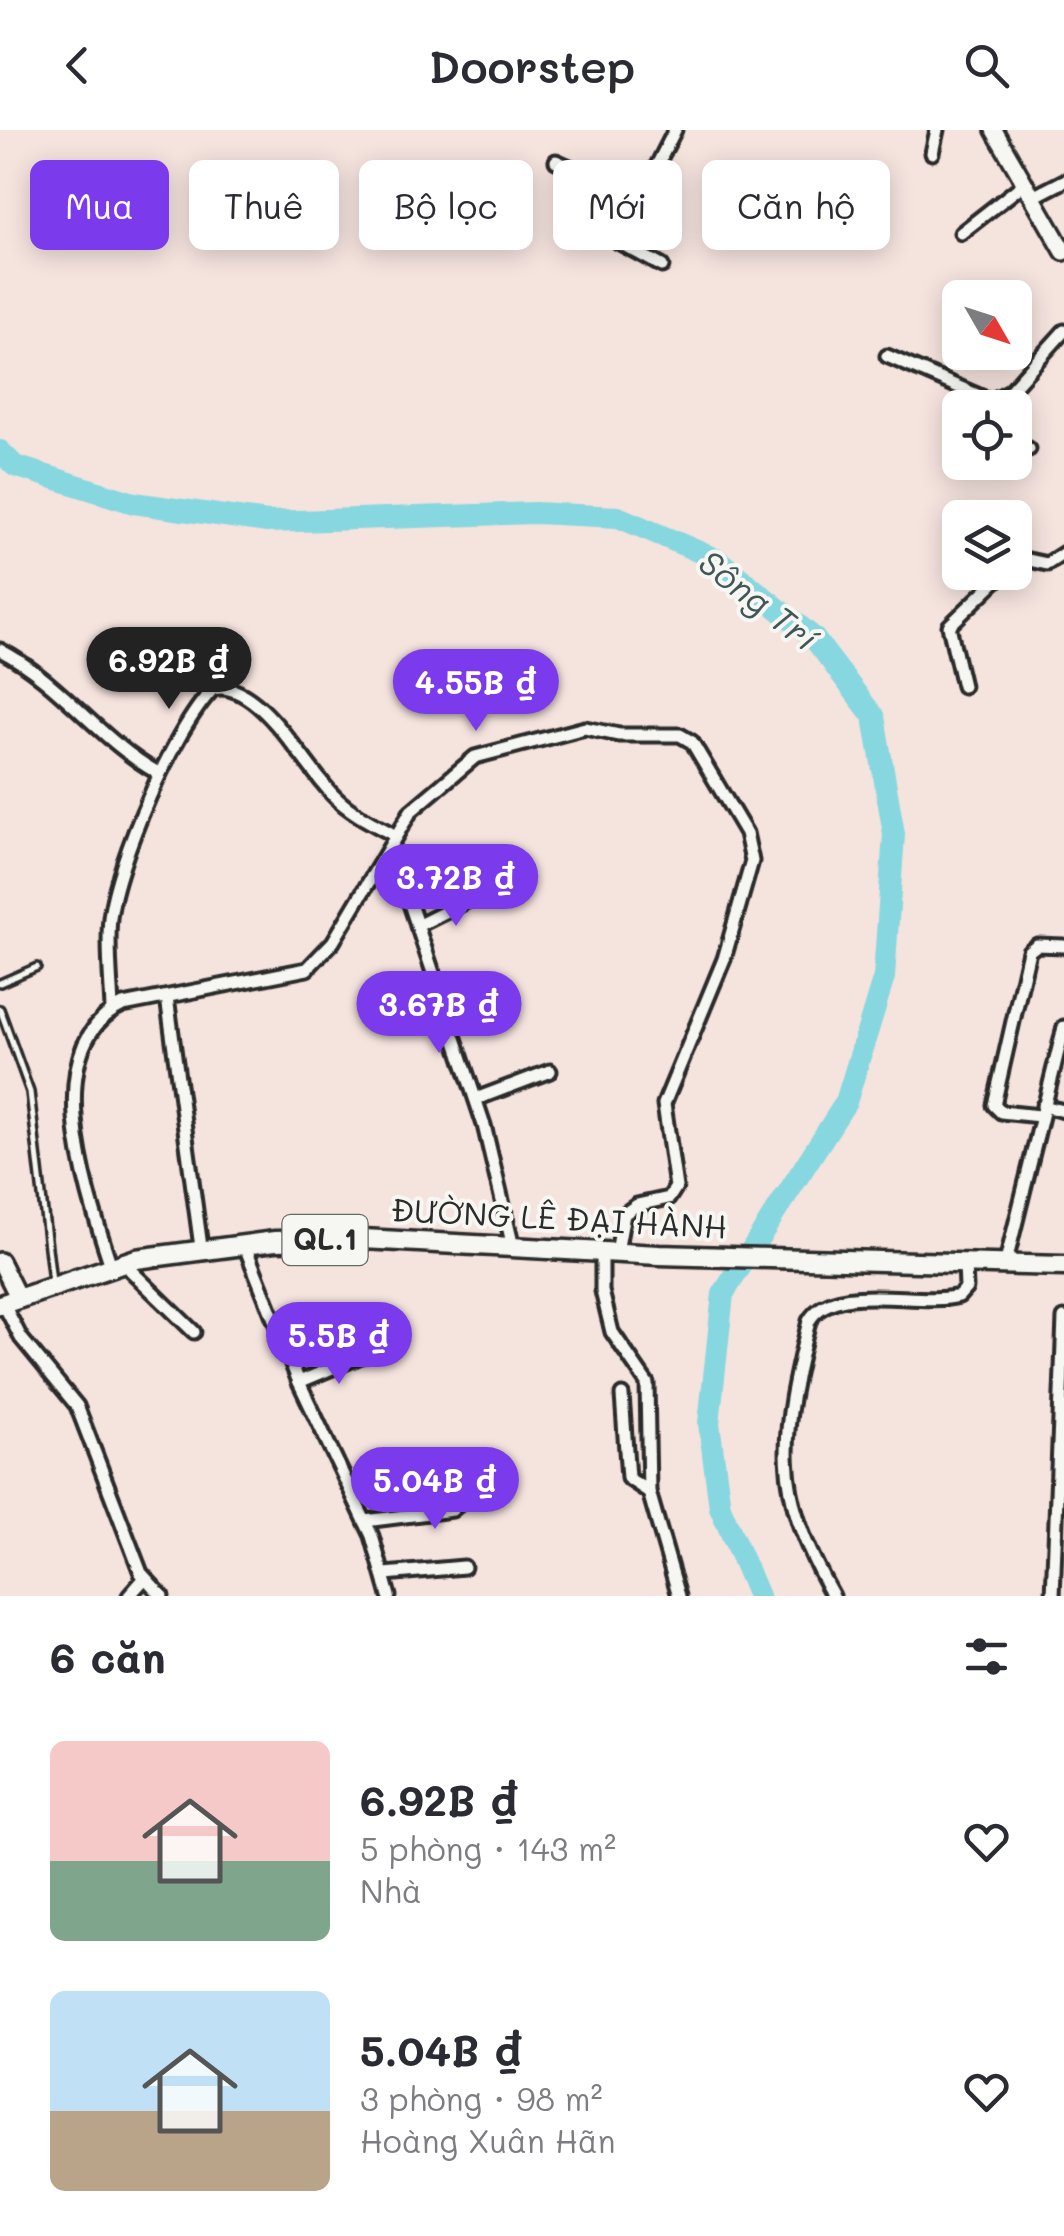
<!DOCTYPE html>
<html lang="vi">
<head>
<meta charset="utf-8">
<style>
  body { margin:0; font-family:Mali,sans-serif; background:#f7f7f7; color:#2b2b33; height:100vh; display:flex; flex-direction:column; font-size:38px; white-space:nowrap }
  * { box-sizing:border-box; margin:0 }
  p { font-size:32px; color:#7c7c81 }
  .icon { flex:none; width:55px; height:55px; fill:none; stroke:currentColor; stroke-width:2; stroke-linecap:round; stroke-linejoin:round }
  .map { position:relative; height:1466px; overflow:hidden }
  .sheet { display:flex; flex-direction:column; background:#fff; flex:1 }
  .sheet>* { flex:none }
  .guide { position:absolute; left:30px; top:30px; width:1005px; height:90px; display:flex; gap:20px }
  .needle { width:65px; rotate:129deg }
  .tools { position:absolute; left:942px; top:150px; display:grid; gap:20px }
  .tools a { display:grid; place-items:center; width:90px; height:90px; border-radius:15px; background:#fff; box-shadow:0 5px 25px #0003; font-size:50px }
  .price { position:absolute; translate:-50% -85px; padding:0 22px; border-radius:35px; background:#7c3aed; color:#fff; font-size:32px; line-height:65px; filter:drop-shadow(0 2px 5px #0008) }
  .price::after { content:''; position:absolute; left:50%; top:60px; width:30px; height:22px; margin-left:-15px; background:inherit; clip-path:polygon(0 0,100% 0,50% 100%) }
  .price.selected { background:#222; color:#fff }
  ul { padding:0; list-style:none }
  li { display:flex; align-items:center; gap:30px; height:250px; padding:0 50px }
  li span { display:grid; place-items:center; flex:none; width:280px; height:200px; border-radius:15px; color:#555 }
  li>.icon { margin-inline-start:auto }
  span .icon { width:120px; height:120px; fill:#fffc; stroke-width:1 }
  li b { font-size:42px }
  h2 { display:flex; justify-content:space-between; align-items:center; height:120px; padding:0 50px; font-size:42px }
  .chip { padding:0 35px; border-radius:15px; background:#fff; box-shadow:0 5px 25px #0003; font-size:35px; line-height:90px }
  .chip.selected { background:#7c3aed; color:#fff }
  header { display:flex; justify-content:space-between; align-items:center; height:130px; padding:0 50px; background:#fff; font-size:45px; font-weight:600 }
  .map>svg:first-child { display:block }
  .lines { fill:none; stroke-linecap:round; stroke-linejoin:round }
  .river { stroke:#86d7df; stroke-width:22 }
  .lane-casing { stroke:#2b2b2b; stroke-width:12 }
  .street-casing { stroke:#2b2b2b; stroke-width:19 }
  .secondary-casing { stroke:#2b2b2b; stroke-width:22 }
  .primary-casing { stroke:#2b2b2b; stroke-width:25 }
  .lane { stroke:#f6f6f2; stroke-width:5 }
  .street { stroke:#f6f6f2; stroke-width:11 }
  .secondary { stroke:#f6f6f2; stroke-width:15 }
  .primary { stroke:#f6f6f2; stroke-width:18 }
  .labels { text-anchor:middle; stroke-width:8; stroke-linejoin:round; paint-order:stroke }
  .shield { fill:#f6f6f2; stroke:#686867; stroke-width:2.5 }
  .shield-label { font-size:30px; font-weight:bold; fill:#2b2b2b }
  .street-label { font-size:32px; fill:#2b2b2b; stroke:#f6f6f2 }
  .water-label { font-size:35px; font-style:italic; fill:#425658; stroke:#f6f6f2 }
</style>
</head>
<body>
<header><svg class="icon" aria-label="back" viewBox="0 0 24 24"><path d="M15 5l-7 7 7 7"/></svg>Doorstep<svg class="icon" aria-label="search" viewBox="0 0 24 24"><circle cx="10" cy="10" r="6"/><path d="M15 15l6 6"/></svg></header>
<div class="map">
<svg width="1064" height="1466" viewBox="0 0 1064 1466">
  <rect width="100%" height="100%" fill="#f5e3de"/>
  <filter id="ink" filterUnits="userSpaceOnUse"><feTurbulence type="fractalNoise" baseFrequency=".01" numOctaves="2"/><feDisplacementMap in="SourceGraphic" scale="20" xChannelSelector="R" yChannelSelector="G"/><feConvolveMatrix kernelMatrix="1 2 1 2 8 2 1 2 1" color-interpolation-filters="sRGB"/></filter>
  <g filter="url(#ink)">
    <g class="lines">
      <path class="river" d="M0,321L15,336L134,373L267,392L535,383L618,387L718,430L813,507L874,587L894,704L884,847L846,972L723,1164L709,1293L720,1377L758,1466"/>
      <defs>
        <g id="lane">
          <path d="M0,853L37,837"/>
          <path d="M0,879L30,962L52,1152"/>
        </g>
        <g id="street">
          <path d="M932,23L937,0"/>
          <path d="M556,31L643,70"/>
          <path d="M1033,67L1064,51"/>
          <path d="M961,103L1025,53"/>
          <path d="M662,136L618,112L675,0"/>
          <path d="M887,226L991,271L1010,261L1064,201"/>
          <path d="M1015,313L1029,319"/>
          <path d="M1015,434L1024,429L1047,434L1064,423"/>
          <path d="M0,520C61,552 99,610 158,643"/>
          <path d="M963,556L949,496L1005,442"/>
          <path d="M386,724L400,744L484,995L513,1117"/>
          <path d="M417,796L477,766"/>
          <path d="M167,867L201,1117"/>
          <path d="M112,880C111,850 107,817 110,788C117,731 173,600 213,559C258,548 307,640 335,667C351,683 374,694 394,705"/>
          <path d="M476,969L550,941"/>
          <path d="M1043,976L1064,981"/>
          <path d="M1040,986L1001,982L994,975L1029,821L1037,815L1064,816"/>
          <path d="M244,1114L299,1252L372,1406L389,1466"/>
          <path d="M602,1121V1161L612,1202L647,1253L649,1362L679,1466"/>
          <path d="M123,1133L194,1202"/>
          <path d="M111,1136C89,1068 35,916 123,875L307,839L333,812L411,681L475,627L585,598L619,605H680L692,612L746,703L752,731L724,829L664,974L676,1057L669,1068L637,1075L624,1084L617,1122"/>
          <path d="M1005,1136L1064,897"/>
          <path d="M3,1173L21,1208L77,1276L141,1443L162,1466"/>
          <path d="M299,1252L366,1224"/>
          <path d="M622,1265L628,1348L649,1362"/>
          <path d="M365,1391L452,1380L475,1360"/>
          <path d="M385,1444L464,1437"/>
          <path d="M129,1466L144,1449"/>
          <path d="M833,1466C771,1357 781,1307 809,1191C833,1149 918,1177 959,1166L966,1158L965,1134"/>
          <path d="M1053,1466L1064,1188"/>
        </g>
        <g id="secondary">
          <path d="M994,0L1064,122"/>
          <path d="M0,1131L18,1167"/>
        </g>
        <path id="primary" d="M0,1175L136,1129L275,1111L363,1109L659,1125L1064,1136"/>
      </defs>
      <use href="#lane" class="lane-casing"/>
      <use href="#street" class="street-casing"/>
      <use href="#secondary" class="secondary-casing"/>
      <use href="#primary" class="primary-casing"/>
      <use href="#lane" class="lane"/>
      <use href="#street" class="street"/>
      <use href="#secondary" class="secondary"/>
      <use href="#primary" class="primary"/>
    </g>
  </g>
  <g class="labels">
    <rect class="shield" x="282.5" y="1085" width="85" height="50" rx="8"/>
    <g class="shield-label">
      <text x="325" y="1120">QL.1</text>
    </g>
    <g class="street-label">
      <text transform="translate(559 1089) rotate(3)" y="11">ĐƯỜNG LÊ ĐẠI HÀNH</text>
    </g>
    <g class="water-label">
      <text transform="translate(758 471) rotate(38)" y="12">Sông Trí</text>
    </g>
  </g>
</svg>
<div class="tools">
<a><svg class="needle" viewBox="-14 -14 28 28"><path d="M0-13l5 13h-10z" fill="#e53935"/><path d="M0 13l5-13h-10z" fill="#7c7c81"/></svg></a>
<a><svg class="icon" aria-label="locate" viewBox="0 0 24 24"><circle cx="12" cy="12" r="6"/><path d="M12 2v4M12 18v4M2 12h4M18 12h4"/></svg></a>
<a><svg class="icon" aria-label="layers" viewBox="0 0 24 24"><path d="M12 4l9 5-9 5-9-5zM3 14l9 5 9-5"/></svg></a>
</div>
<b class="price selected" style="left:169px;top:582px">6.92B ₫</b>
<b class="price" style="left:476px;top:604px">4.55B ₫</b>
<b class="price" style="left:456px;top:799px">3.72B ₫</b>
<b class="price" style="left:439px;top:926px">3.67B ₫</b>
<b class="price" style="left:339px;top:1257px">5.5B ₫</b>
<b class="price" style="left:435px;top:1402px">5.04B ₫</b>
<div class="guide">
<a class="chip selected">Mua</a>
<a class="chip">Thuê</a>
<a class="chip">Bộ lọc</a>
<a class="chip">Mới</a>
<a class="chip">Căn hộ</a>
</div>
</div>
<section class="sheet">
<h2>6 căn<svg class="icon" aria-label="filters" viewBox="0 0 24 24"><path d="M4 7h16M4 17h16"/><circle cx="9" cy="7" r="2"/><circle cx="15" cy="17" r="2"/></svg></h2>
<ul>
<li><span style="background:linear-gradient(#f6c9c9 60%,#7fa58c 0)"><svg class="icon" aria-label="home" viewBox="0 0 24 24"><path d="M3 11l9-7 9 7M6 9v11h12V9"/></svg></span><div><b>6.92B ₫</b><p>5 phòng · 143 m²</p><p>Nhà</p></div><svg class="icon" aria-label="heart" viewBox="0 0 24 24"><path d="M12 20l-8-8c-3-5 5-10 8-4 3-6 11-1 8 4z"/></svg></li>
<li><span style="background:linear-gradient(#bfe0f5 60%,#b9a48a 0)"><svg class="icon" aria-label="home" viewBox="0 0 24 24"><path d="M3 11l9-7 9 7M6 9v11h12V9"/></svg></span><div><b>5.04B ₫</b><p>3 phòng · 98 m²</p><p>Hoàng Xuân Hãn</p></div><svg class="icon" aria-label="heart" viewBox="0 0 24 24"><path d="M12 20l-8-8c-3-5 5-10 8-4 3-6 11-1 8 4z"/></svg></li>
</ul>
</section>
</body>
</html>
